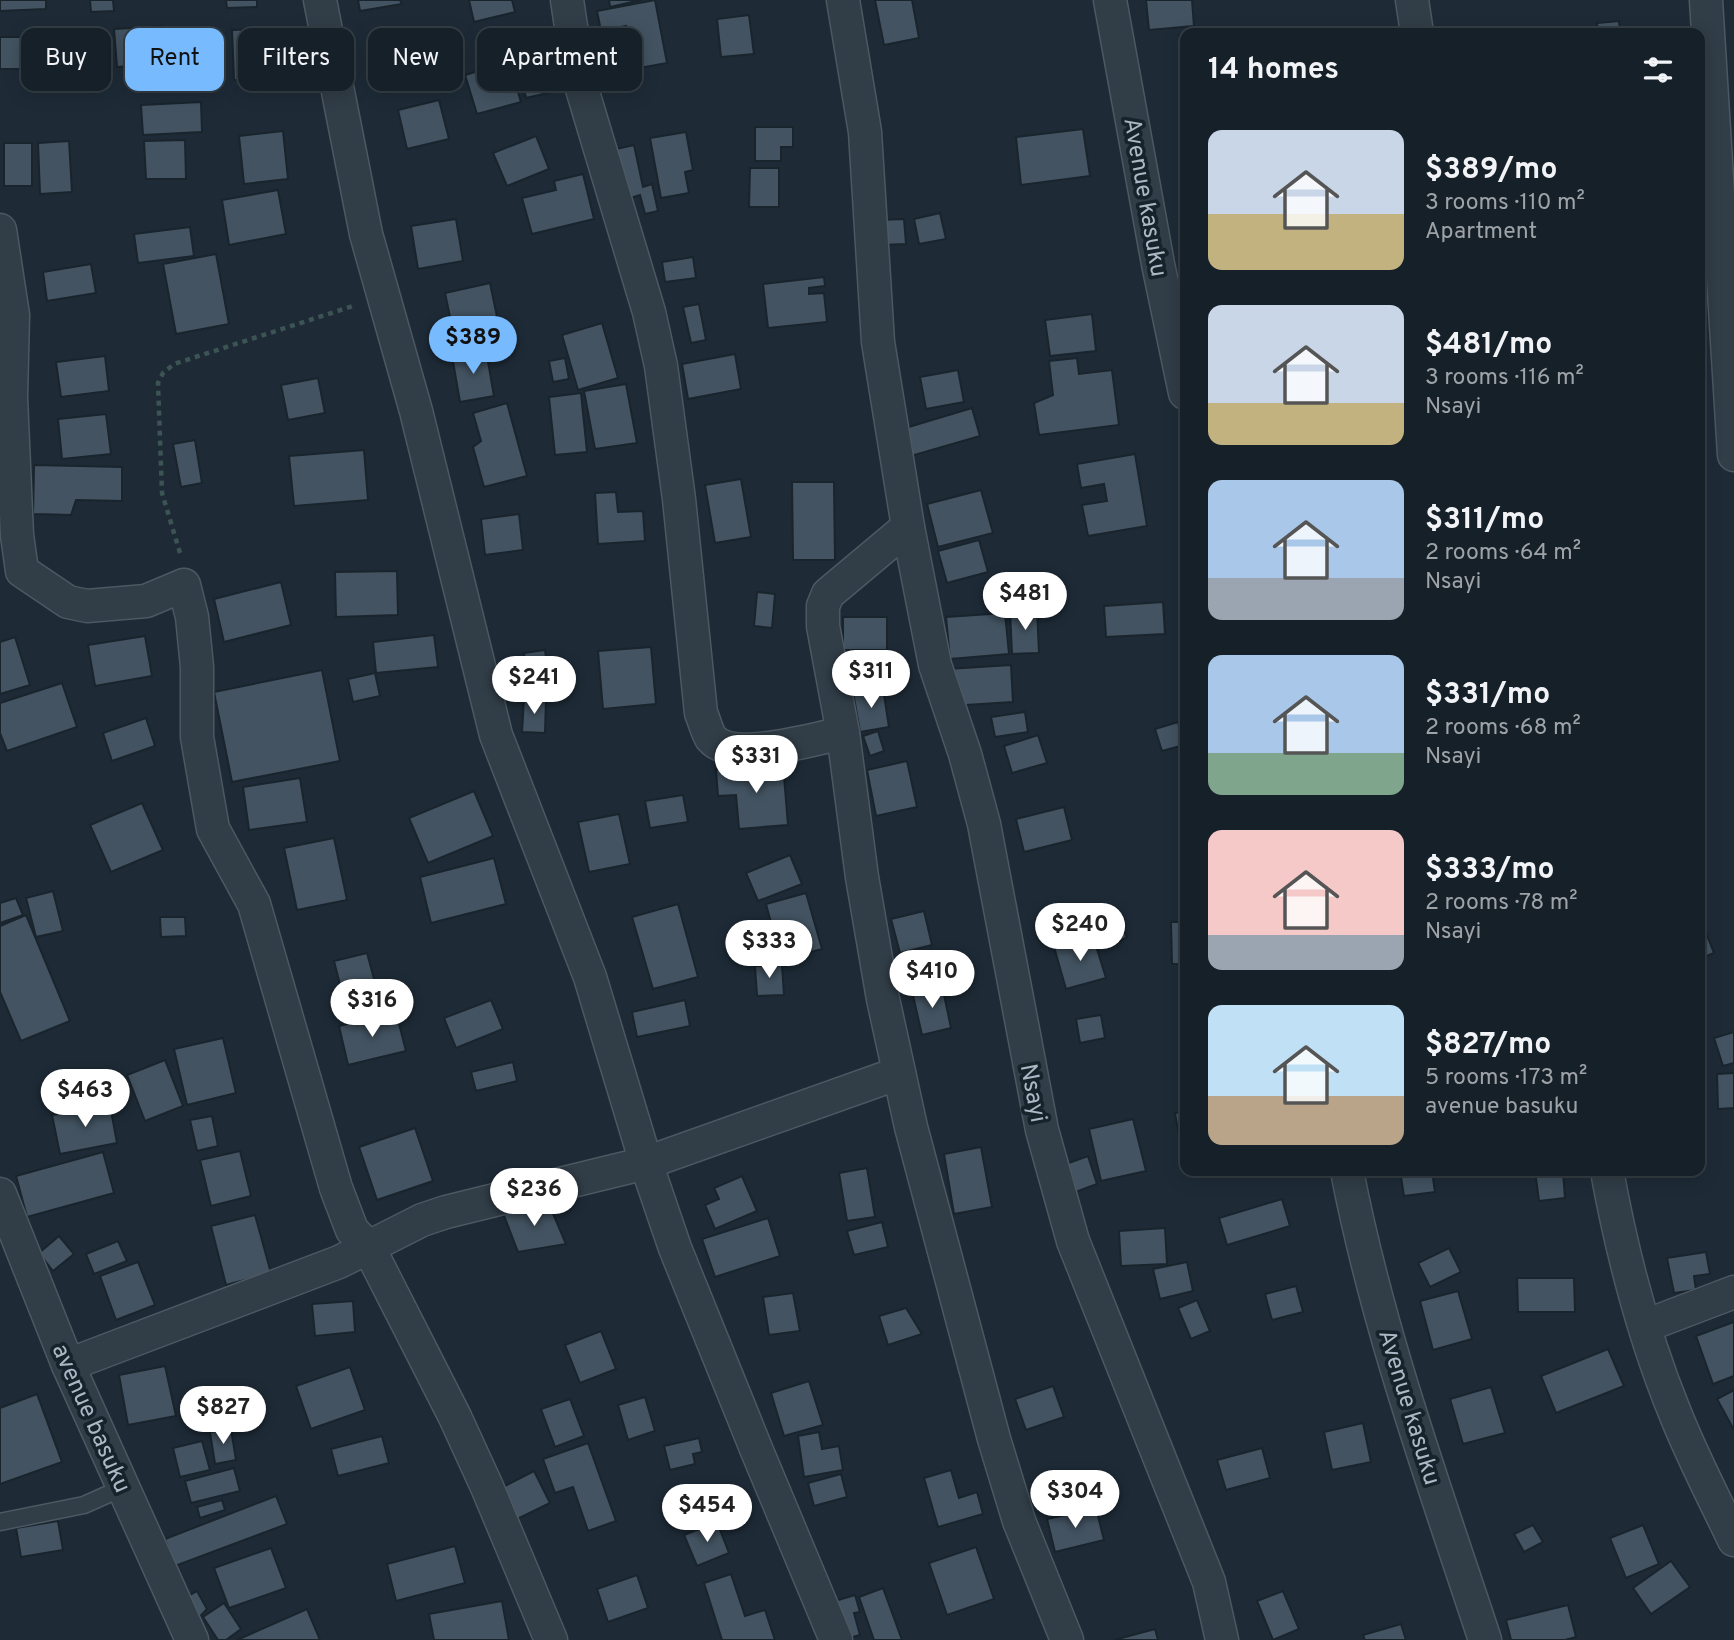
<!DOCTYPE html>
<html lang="en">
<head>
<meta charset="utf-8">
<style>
  body { margin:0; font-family:Overpass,sans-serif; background:#1f2831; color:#f1f3f6; height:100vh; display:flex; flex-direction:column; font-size:26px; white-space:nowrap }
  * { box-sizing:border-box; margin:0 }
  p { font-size:23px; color:#9ea3a8 }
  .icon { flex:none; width:38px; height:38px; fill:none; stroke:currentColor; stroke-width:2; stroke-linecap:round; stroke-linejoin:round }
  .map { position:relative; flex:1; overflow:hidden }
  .drawer { position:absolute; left:1180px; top:28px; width:525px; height:1148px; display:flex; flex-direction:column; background:#162029; border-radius:14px; box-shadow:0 4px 18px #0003,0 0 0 2px #353e46 }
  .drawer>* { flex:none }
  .top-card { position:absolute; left:21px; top:28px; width:665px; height:63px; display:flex; gap:14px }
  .price { position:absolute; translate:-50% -60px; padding:0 16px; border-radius:24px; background:#fff; color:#222; font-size:23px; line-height:46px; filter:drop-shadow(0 2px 4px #0008) }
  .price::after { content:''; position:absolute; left:50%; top:42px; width:21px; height:16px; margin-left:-10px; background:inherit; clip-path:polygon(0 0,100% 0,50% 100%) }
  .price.current { background:#77bafe; color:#111 }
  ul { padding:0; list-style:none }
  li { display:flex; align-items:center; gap:21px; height:175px; padding:0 28px }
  li span { display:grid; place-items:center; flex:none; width:196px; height:140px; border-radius:14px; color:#555 }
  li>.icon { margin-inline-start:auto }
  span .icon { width:84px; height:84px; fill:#fffc; stroke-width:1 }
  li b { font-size:30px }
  h2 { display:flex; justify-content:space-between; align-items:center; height:84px; padding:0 28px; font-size:30px }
  .chip { padding:0 24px; border-radius:14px; background:#162029; box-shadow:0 4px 18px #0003,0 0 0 2px #353e46; font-size:24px; line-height:63px }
  .chip.current { background:#77bafe; color:#111 }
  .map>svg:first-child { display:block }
  .building { fill:#435361; stroke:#19242d; stroke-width:2 }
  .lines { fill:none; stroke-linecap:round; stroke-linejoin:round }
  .lane-casing { stroke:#4c5862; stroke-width:19 }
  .street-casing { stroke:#4c5862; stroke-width:35 }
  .path { stroke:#3d5454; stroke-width:4.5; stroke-dasharray:5 5; stroke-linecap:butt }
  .lane { stroke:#313d47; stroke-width:16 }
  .street { stroke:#313d47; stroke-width:32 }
  .labels { text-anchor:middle; stroke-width:7; stroke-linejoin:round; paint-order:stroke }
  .street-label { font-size:24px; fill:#abb8c5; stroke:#17222b }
</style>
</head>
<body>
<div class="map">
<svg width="1734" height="1640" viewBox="0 0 1734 1640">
  <rect width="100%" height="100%" fill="#1e2b37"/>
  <g class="building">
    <path d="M0,0H46V9L0,11Z"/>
    <path d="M90,0H113L114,11L91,12Z"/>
    <path d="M226,0H257V7L227,8Z"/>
    <path d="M358,0H400L402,4L360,11Z"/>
    <path d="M469,0H512L515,12L474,22Z"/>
    <path d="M609,0H641L610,7Z"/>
    <path d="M655,0L667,63L634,69L626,26L601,31L597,11Z"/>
    <path d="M875,0H912L919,38L884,45Z"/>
    <path d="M1146,0H1192L1194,26L1149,30Z"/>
    <path d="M749,15L754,54L721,57L717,19Z"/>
    <path d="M1619,21L1620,33H1598L1597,23Z"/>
    <path d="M163,26L165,64L117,67L114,29Z"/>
    <path d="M262,29L264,79L234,80L232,30Z"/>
    <path d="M1179,35H1185L1184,89Z"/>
    <path d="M0,37H33L32,69H0Z"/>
    <path d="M555,40L565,89L526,98L517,58L501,62L500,53Z"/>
    <path d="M419,42L423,72L388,77L383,46Z"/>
    <path d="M509,62L521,102L477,114L465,75Z"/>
    <path d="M439,100L449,139L407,149L398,110Z"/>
    <path d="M201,102L202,132L143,135L141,105Z"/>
    <path d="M755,127H793V147H781V161H755Z"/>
    <path d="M1083,129L1090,176L1021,185L1016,137Z"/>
    <path d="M283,131L288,179L244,184L239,136Z"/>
    <path d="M686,132L693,170L685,172L689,193L661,198L650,138Z"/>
    <path d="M536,136L549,169L507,186L493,153Z"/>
    <path d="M185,140L186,179H146L144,141Z"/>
    <path d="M69,141L72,192L40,194L38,143Z"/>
    <rect x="4" y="143" width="28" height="43"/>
    <path d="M634,145L643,187L652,184L658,211L645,214L640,195L624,200L612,150Z"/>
    <path d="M750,168H779V207H749Z"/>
    <path d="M583,174L594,219L532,234L522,198L556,190L554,181Z"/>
    <path d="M278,190L286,234L229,245L222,200Z"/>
    <path d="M1182,195H1185V241H1184Z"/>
    <path d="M940,213L946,239L919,244L914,219Z"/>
    <path d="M456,219L463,261L418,269L411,226Z"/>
    <path d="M904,219L906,244L881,245L879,220Z"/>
    <path d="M190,227L194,256L138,263L134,234Z"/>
    <path d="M216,254L229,324L176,334L163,264Z"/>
    <path d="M693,257L696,278L665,282L662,262Z"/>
    <path d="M91,264L96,293L47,301L43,272Z"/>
    <path d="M824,277L825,286L809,288V294L824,293L827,322L768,328L763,284Z"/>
    <path d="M490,283L500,331L455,341L445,293Z"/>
    <path d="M699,304L706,340L691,343L683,307Z"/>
    <path d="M1092,314L1096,351L1050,356L1045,320Z"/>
    <path d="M602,323L618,378L578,390L562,335Z"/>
    <path d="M486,350L494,396L460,402L452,356Z"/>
    <path d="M735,354L741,389L688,399L682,364Z"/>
    <path d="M105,356L109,391L61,397L56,362Z"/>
    <path d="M565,358L569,379L553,382L549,361Z"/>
    <path d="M1077,358L1079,374L1112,370L1119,425L1039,435L1034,403L1053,395L1049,361Z"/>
    <path d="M958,370L964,402L926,409L920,377Z"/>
    <path d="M318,378L325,413L288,420L281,385Z"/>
    <path d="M626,384L637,443L595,449L584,391Z"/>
    <path d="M581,393L587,452L555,455L549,397Z"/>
    <path d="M507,403L527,476L484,487L473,447L481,441L473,413Z"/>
    <path d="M972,408L980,436L911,456L902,429Z"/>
    <path d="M106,414L111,454L62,459L58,419Z"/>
    <path d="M195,440L202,483L181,487L173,444Z"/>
    <path d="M364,450L368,500L294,506L289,456Z"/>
    <path d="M1135,454L1147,526L1088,536L1082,505L1107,501L1104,484L1081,488L1077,464Z"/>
    <path d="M34,465L122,467V501L76,500L71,515L33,514Z"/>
    <path d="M741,479L751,537L715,543L705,485Z"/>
    <path d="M792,482H834L835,560H793Z"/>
    <path d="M981,490L993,533L938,547L927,504Z"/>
    <path d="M616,492L618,512L643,511L645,541L598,544L595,493Z"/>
    <path d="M519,514L523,550L485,555L481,519Z"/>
    <path d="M979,540L988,572L947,583L938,551Z"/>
    <path d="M397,571L398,615L336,617L335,572Z"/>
    <path d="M281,582L291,625L224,642L214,599Z"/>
    <path d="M757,592L775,594L772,628L754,626Z"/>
    <path d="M1163,602L1165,634L1106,637L1104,606Z"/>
    <path d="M1037,609L1039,653L1012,654L1010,611Z"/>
    <path d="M1005,613L1009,654L950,659L946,617Z"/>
    <rect x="843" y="617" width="44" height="33"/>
    <path d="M434,635L438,667L376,673L373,642Z"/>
    <path d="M145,636L152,676L95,686L88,645Z"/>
    <path d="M15,637L30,685L0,694V642Z"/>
    <path d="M651,647L656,704L603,709L598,651Z"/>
    <path d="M545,650L550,691L522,694L520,673H526L524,653Z"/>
    <path d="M1011,665L1013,702L950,706L947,669Z"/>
    <path d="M322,670L340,761L232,782L214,692Z"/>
    <path d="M516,672L521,699L496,703L491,677Z"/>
    <path d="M375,673L380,696L353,702L348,679Z"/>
    <path d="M62,683L77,727L7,751L0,733V703Z"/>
    <path d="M883,688L889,727L860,732L853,692Z"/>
    <path d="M524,698L546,699L545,733L522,732Z"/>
    <path d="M1025,712L1028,732L995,737L991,717Z"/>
    <path d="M146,718L155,746L112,761L103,733Z"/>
    <path d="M1178,722L1184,745L1162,751L1155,729Z"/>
    <path d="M878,731L884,751L870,756L863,736Z"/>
    <path d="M1038,735L1047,763L1012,773L1004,746Z"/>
    <path d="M907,761L917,807L876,816L867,770Z"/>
    <path d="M783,764L788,825L739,829L736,795L718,796L716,770Z"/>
    <path d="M300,778L307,822L249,830L243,787Z"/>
    <path d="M474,791L493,836L428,863L409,818Z"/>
    <path d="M683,795L688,822L650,828L645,801Z"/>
    <path d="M142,803L163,850L111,872L90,825Z"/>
    <path d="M1064,807L1072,840L1024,852L1016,819Z"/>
    <path d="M619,814L630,864L589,872L578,822Z"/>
    <path d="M334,838L347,900L297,910L284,848Z"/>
    <path d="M790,855L802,884L758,901L746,873Z"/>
    <path d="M494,858L506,904L431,923L420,877Z"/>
    <path d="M53,891L63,931L36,937L26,898Z"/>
    <path d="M806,893L822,949L781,960L766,904Z"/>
    <path d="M16,898L23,915L0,923V903Z"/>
    <path d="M678,904L698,977L653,989L632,917Z"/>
    <path d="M924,911L932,945L900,953L891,919Z"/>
    <path d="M1115,914L1127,937L1109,947L1097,923Z"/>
    <path d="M26,915L70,1021L21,1041L0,992V926Z"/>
    <path d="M160,917H185L186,936L161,937Z"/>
    <path d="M1171,922H1185V964H1172Z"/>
    <path d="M1702,923L1714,953L1699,959V924Z"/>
    <path d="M1093,936L1106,978L1066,989L1054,947Z"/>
    <path d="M367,953L382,1008L348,1016L334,961Z"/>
    <path d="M782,965L784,995L757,996L755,966Z"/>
    <path d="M942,985L951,1028L922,1035L912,991Z"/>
    <path d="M491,1000L503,1029L456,1048L444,1018Z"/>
    <path d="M685,1000L690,1026L637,1037L632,1012Z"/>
    <path d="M396,1012L406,1051L348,1065L339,1026Z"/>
    <path d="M1101,1015L1105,1038L1080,1043L1076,1019Z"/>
    <path d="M1734,1032V1063L1723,1066L1714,1038Z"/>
    <path d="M223,1038L236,1093L187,1105L174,1049Z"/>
    <path d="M165,1060L183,1106L145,1121L127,1075Z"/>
    <path d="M513,1062L517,1081L476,1091L471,1072Z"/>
    <path d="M1734,1073V1108L1718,1109L1717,1074Z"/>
    <path d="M110,1105L117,1143L60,1154L52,1115Z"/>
    <path d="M1185,1112V1159H1183L1175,1113Z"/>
    <path d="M212,1116L218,1146L197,1151L190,1120Z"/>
    <path d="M1133,1119L1146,1171L1101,1181L1089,1129Z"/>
    <path d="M415,1128L433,1181L377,1200L359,1147Z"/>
    <path d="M981,1147L992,1207L954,1214L944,1154Z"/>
    <path d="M240,1151L251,1196L211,1206L200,1160Z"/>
    <path d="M103,1152L114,1193L27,1217L16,1176Z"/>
    <path d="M1088,1156L1097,1184L1073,1193L1063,1165Z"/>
    <path d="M867,1168L875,1217L847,1221L839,1173Z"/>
    <path d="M1400,1171H1432L1435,1192L1404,1196Z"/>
    <path d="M1535,1171H1563L1565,1198L1539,1201Z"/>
    <path d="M742,1176L757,1211L715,1229L705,1205L719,1199L714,1188Z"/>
    <path d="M1282,1199L1290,1226L1227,1245L1219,1218Z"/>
    <path d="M549,1204L566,1244L518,1252L503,1213Z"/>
    <path d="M255,1215L271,1273L226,1285L211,1226Z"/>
    <path d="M768,1218L780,1256L715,1277L702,1239Z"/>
    <path d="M882,1222L888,1247L854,1255L847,1231Z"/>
    <path d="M1165,1228L1167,1264L1121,1266L1119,1231Z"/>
    <path d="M59,1236L74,1254L53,1271L39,1253Z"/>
    <path d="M118,1241L127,1261L94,1274L86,1254Z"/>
    <path d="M1449,1248L1461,1272L1430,1287L1418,1263Z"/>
    <path d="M1706,1252L1710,1274L1694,1276L1696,1290L1674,1293L1667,1258Z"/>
    <path d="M138,1262L155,1305L116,1320L100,1276Z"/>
    <path d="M1187,1262L1193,1291L1160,1299L1153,1269Z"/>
    <path d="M1517,1278H1574L1575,1312H1518Z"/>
    <path d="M1296,1286L1303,1312L1272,1320L1265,1294Z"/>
    <path d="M1458,1291L1472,1339L1433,1350L1420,1301Z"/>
    <path d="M793,1293L800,1331L769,1335L763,1297Z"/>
    <path d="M1197,1300L1210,1331L1191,1339L1178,1308Z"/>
    <path d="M353,1301L355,1332L315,1336L312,1304Z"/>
    <path d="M906,1308L922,1334L888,1345L879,1316Z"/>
    <path d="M1734,1322V1376L1713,1384L1696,1336Z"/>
    <path d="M601,1331L616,1369L580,1383L565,1345Z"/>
    <path d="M1608,1349L1624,1386L1556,1413L1541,1376Z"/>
    <path d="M165,1366L176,1416L128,1425L119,1375Z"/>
    <path d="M350,1367L365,1410L311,1429L296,1386Z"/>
    <path d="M809,1381L823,1425L784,1436L771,1393Z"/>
    <path d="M1053,1386L1064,1417L1026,1430L1015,1399Z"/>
    <path d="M1491,1387L1505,1433L1463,1444L1450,1399Z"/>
    <path d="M1734,1390V1430L1717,1399Z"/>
    <path d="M37,1394L62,1462L0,1484V1408Z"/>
    <path d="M645,1397L655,1431L628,1440L618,1405Z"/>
    <path d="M570,1399L584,1436L555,1447L541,1409Z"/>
    <path d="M1363,1423L1371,1462L1332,1470L1324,1432Z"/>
    <path d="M231,1429L236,1460L215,1464L210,1432Z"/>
    <path d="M819,1432L822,1449L839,1446L843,1470L804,1477L798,1436Z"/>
    <path d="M382,1436L389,1463L338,1476L331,1449Z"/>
    <path d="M699,1438L702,1452L693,1454L695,1464L670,1470L664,1446Z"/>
    <path d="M202,1441L210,1470L180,1477L173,1448Z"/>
    <path d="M588,1443L616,1521L588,1531L573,1487L555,1493L543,1459Z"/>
    <path d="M1262,1448L1270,1478L1226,1490L1217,1460Z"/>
    <path d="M234,1468L240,1491L191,1503L185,1481Z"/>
    <path d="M951,1470L959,1498L977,1492L983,1514L938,1527L924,1478Z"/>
    <path d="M534,1471L550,1503L509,1523L493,1492Z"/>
    <path d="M841,1474L847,1497L814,1506L808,1483Z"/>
    <path d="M276,1496L287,1524L175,1566L165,1539Z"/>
    <path d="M222,1500L225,1510L200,1518L197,1507Z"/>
    <path d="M1096,1508L1104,1540L1055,1552L1047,1519Z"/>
    <path d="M58,1521L63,1550L21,1557L16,1528Z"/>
    <path d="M717,1522L729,1553L697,1566L684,1535Z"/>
    <path d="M1533,1525L1543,1542L1524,1552L1514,1534Z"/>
    <path d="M1643,1525L1659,1564L1626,1578L1610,1538Z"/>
    <path d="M455,1546L465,1583L396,1601L387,1564Z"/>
    <path d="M976,1547L994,1599L947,1615L929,1563Z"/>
    <path d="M271,1548L286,1588L229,1608L214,1568Z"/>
    <path d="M1671,1561L1690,1587L1651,1614L1633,1588Z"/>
    <path d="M731,1574L745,1616L765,1610L775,1640H722L704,1583Z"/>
    <path d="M637,1575L648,1608L608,1622L597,1589Z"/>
    <path d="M883,1588L902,1640H874L859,1597Z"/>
    <path d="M197,1591L207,1609L195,1622L182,1599Z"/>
    <path d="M1283,1591L1299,1629L1273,1640L1257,1601Z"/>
    <path d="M855,1595L860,1612L854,1613L860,1635L842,1640L835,1601Z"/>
    <path d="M502,1601L509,1640H434L429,1614Z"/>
    <path d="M224,1603L241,1629L226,1640H218L203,1617Z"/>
    <path d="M1568,1605L1576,1637L1565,1640H1511L1506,1620Z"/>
    <path d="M307,1609L320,1640H237Z"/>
    <path d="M1401,1624L1406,1640H1365L1363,1635Z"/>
    <path d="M1155,1629L1158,1640H1114Z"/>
  </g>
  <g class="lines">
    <defs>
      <path id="lane" d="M0,1522L84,1505L122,1488"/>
      <g id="street">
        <path d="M320,0L366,234L416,411L496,735L590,977L646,1163L675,1248L757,1451L836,1640"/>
        <path d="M567,0L579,79L649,312L661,366L679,499L701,713C704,720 707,732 711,738C732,764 813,739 843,733"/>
        <path d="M843,0L865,132L878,342L908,527L935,665L965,754L984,824L1042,1130L1073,1241L1209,1582L1222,1640"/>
        <path d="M1110,0L1158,264L1185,393"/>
        <path d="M1412,0L1417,33"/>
        <path d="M1706,0L1734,455"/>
        <path d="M0,230L13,315L11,397L17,535L22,571L68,602L87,606L146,601L184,585L192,617L197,667V737L213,829L254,904L336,1188L352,1230L369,1248L455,1417L487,1487L551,1640"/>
        <path d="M908,527L828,594L823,606V626L843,733L862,877L883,999L911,1127L994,1439L1019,1521L1067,1640"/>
        <path d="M1347,1171C1378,1331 1434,1485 1485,1640"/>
        <path d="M1607,1171C1622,1253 1643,1335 1675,1413C1692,1456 1714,1498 1734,1540"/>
        <path d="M0,1194L68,1365L192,1640"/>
        <path d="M1645,1326L1734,1292"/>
        <path d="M68,1365L339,1262L422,1220L446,1212L646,1163L899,1073"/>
      </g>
    </defs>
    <use href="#lane" class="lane-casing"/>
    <use href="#street" class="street-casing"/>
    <path class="path" d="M180,553L162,493L158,383L163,373L174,364L353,306"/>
    <use href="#lane" class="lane"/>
    <use href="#street" class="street"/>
  </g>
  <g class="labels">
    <g class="street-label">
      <text transform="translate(1146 197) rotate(80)" y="8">Avenue kasuku</text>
      <text transform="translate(1034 1093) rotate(79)" y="8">Nsayi</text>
      <text transform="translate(1410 1407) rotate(73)" y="8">Avenue kasuku</text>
      <text transform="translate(92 1418) rotate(66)" y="8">avenue basuku</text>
    </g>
  </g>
</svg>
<b class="price current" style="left:473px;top:376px">$389</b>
<b class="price" style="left:1025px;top:632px">$481</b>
<b class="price" style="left:871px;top:710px">$311</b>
<b class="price" style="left:534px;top:716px">$241</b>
<b class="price" style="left:756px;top:795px">$331</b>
<b class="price" style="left:1080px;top:963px">$240</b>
<b class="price" style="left:769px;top:980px">$333</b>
<b class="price" style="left:932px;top:1010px">$410</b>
<b class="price" style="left:372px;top:1039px">$316</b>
<b class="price" style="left:85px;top:1129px">$463</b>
<b class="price" style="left:534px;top:1228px">$236</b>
<b class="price" style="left:223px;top:1446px">$827</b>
<b class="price" style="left:1075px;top:1530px">$304</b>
<b class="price" style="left:707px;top:1544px">$454</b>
<div class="top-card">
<a class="chip">Buy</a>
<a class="chip current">Rent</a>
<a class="chip">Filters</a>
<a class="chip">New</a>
<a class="chip">Apartment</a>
</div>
<section class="drawer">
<h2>14 homes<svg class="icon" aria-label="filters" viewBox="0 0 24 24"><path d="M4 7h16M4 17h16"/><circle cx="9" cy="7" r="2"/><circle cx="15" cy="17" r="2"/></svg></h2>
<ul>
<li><span style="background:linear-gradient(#c9d6e8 60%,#c2b280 0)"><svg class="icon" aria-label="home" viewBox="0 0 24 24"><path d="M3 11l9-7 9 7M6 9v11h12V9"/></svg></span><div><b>$389/mo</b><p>3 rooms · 110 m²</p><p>Apartment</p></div></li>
<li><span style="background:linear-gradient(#c9d6e8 70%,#c2b280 0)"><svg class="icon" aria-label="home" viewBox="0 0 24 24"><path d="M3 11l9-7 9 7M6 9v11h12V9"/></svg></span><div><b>$481/mo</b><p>3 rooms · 116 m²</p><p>Nsayi</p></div></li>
<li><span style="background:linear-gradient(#a9c7e8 70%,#9aa5b1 0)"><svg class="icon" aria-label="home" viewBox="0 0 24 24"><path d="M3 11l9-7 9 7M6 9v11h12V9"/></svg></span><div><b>$311/mo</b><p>2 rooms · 64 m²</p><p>Nsayi</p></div></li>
<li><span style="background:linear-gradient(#a9c7e8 70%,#7fa58c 0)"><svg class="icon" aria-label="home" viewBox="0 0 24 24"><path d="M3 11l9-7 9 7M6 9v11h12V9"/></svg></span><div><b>$331/mo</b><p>2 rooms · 68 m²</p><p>Nsayi</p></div></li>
<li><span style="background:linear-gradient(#f6c9c9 75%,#9aa5b1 0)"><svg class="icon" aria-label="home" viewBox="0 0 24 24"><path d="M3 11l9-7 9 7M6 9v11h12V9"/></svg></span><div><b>$333/mo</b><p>2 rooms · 78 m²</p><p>Nsayi</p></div></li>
<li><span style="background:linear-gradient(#bfe0f5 65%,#b9a48a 0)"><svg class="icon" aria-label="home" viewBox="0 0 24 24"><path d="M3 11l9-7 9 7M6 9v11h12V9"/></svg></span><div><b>$827/mo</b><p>5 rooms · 173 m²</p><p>avenue basuku</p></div></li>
</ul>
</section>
</div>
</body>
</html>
